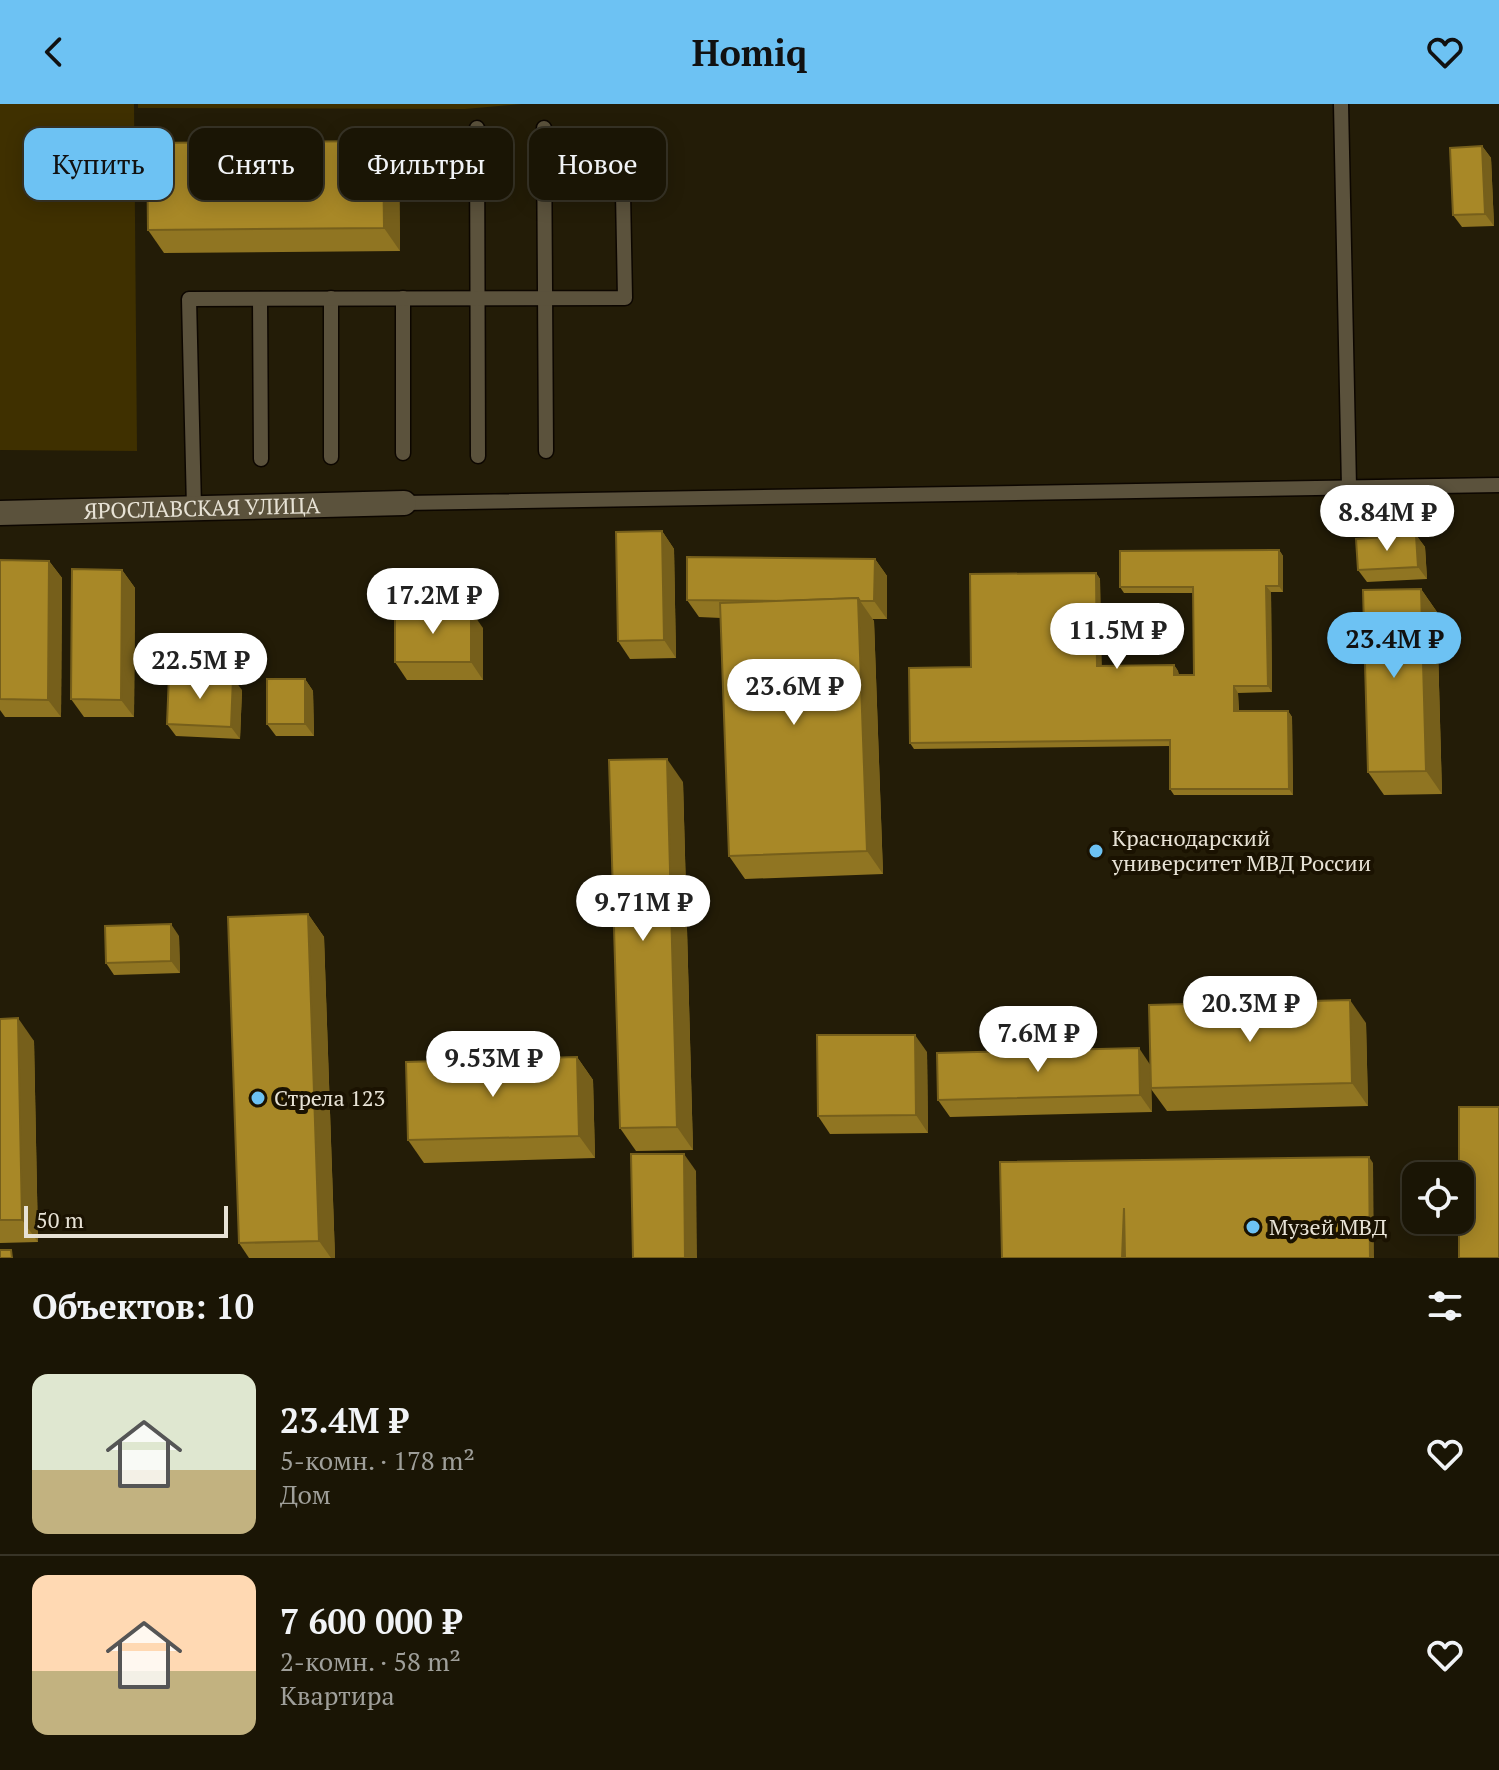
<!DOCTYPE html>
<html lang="ru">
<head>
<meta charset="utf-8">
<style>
  body { margin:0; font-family:"PT Serif",serif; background:#272213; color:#f1f3f6; height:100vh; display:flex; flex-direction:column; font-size:30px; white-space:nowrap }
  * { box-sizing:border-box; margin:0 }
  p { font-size:26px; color:#9f9f9a }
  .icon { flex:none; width:44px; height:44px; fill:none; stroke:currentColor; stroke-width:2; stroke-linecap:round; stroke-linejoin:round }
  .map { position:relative; height:1154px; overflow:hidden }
  .details { display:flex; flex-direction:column; background:#1a1505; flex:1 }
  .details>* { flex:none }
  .hud { position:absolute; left:24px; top:24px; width:800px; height:72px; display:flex; gap:16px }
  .fabs { position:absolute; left:1402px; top:1058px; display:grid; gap:16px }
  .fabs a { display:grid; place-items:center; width:72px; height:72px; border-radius:16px; background:#1a1505; box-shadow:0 4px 20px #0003,0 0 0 2px #383427; font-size:40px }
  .scale { position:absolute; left:24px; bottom:20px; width:204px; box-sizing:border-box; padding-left:8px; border:4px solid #e7e2d5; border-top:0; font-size:22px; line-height:28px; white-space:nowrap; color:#e7e2d5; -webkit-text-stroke:6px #1a1201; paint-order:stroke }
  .price { position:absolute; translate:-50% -68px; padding:0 18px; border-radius:28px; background:#fff; color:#222; font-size:26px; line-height:52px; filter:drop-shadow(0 2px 4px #0008) }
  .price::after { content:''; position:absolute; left:50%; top:48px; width:24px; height:18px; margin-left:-12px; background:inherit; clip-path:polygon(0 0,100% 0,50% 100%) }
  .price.current { background:#6dc2f3; color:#111 }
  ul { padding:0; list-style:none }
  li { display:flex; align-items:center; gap:24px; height:200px; padding:0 32px }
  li+li { border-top:2px solid #383427 }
  li span { display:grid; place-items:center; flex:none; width:224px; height:160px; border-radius:16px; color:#555 }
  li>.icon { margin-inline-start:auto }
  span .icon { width:96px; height:96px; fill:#fffc; stroke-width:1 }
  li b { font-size:34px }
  h2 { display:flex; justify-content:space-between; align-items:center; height:96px; padding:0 32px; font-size:34px }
  .tag { padding:0 28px; border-radius:16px; background:#1a1505; box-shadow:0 4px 20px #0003,0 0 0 2px #383427; font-size:28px; line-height:72px }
  .tag.current { background:#6dc2f3; color:#111 }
  header { display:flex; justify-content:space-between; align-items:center; height:104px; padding:0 32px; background:#6dc2f3; color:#111; font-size:36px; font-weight:800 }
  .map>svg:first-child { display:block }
  .green { fill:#3f3000 }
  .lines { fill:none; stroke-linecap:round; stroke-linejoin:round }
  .service-casing { stroke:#0c0600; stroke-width:17 }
  .minor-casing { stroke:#0c0600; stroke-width:27 }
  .service { stroke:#5b523c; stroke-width:14 }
  .minor { stroke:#5b523c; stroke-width:24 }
  .wall { fill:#907522 }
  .shaded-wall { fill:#765f1b }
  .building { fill:#a88827; stroke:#765f1b; stroke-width:2 }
  .poi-dot { fill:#6dc2f3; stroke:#1a1201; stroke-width:3 }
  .labels { text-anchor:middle; stroke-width:8; stroke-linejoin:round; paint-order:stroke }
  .street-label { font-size:22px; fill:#e7e2d5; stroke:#1a1201 }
  .poi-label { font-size:22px; fill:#e7e2d5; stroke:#1a1201; text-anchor:start }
</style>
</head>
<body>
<header><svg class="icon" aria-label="back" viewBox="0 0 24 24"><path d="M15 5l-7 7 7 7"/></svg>Homiq<svg class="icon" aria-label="heart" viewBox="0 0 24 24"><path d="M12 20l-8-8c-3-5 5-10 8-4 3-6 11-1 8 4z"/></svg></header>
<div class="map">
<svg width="1499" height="1154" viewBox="0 0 1499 1154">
  <rect width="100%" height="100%" fill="#231c07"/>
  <g class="green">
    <path d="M0,0H134L137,347L0,346Z"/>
    <path d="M138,0H522L465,5L138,4Z"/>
  </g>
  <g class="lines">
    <defs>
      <g id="service">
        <path d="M1341,0L1349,383"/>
        <path d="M477,24L478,352"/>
        <path d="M544,24L546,347"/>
        <path d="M331,194V353"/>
        <path d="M403,194V349"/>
        <path d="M260,195L261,355"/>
        <path d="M404,399L1499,381"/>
        <path d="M194,404L189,195L625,194L622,36"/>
      </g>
      <g id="minor">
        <path id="s1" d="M0,409L404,399"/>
      </g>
    </defs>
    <use href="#service" class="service-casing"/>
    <use href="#minor" class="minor-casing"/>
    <use href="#service" class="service"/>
    <use href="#minor" class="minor"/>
  </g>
  <g class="wall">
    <path d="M1482,42L1491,54L1494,122L1462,123L1453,111Z"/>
    <path d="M399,60L400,147L164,149L148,126Z"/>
    <path d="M662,427L674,445L676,554L630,555L618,537Z"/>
    <path d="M1416,431L1425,443L1427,475L1367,478L1358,466Z"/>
    <path d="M1279,446L1283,452V488H1271L1272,588L1238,589L1239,607H1288L1292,613L1293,691H1174L1170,685V642L914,645L910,639L971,563L1096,469L1100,475L1101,562L1174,561L1178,567L1179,571H1194L1193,489H1124L1120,483Z"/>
    <path d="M875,455L887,472V515H872L874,517L883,770L745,775L729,752L721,514L699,513L687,496Z"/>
    <path d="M0,456L49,457L62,474L61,613H5L0,606Z"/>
    <path d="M122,466L135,484L134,613H84L71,595Z"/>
    <path d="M1421,485L1437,508L1442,690L1384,691L1368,668Z"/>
    <path d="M483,524V576H407L395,558Z"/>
    <path d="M305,575L313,587L314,632H276L267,620Z"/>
    <path d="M242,586L240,635L176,632L167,620Z"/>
    <path d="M683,678L693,1046L636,1047L620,1024Z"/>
    <path d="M308,810L324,833L335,1154H249L239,1139Z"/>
    <path d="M179,832L180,869L114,871L106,859Z"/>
    <path d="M0,915L34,937L38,1138L0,1139Z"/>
    <path d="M1366,919L1368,1002L1167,1007L1151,985L1152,1008L950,1013L938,996L1150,961Z"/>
    <path d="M927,948L928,1029L830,1030L818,1012Z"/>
    <path d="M577,953L593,976L595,1054L424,1059L408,1036Z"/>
  </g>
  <g class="shaded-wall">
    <path d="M383,37L399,60L400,147L384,124Z"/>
    <path d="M1482,42L1491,54L1494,122L1485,110Z"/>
    <path d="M662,427L674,445L676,554L664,536Z"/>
    <path d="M1416,431L1425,443L1427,475L1418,463Z"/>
    <path d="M1279,446L1283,452V488L1279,482Z"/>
    <path d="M875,455L887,472V515L874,497Z"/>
    <path d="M49,457L62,474L61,613L48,596Z"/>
    <path d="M122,466L135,484L134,613L121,596Z"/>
    <path d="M1096,469L1100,475L1102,568L1097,562Z"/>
    <path d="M1266,482L1271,488L1272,588L1268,582Z"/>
    <path d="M1421,485L1437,508L1442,690L1426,667Z"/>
    <path d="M858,494L874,517L883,770L867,747Z"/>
    <path d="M471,507L483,524V576L471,558Z"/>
    <path d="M1174,561L1178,567L1179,577L1174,571Z"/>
    <path d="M233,574L242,586L240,635L231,623Z"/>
    <path d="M305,575L313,587L314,632L305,620Z"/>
    <path d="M1234,582L1238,589L1239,614L1234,607Z"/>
    <path d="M1288,607L1292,613L1293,691L1289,685Z"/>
    <path d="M667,655L683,678L693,1046L677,1023Z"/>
    <path d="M308,810L324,833L335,1154H331L319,1137Z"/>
    <path d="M171,820L179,832L180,869L171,857Z"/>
    <path d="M1350,896L1366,919L1368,1002L1352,979Z"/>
    <path d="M18,914L34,937L38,1138L22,1116Z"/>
    <path d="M915,931L927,948L928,1029L916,1011Z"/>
    <path d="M1139,944L1151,962L1152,1008L1140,991Z"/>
    <path d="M577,953L593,976L595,1054L579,1032Z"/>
    <path d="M684,1050L696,1067L697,1154H685Z"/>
    <path d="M1369,1053L1373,1059L1374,1154H1370Z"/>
    <path d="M1124,1104L1126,1154H1122Z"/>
  </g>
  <g class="building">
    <path d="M383,37L384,124L148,126L147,39Z"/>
    <path d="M1482,42L1485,110L1453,111L1450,44Z"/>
    <path d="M662,427L664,536L618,537L616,428Z"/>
    <path d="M1416,431L1418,463L1358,466L1356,435Z"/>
    <path d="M1279,446V482H1266L1268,582H1234V607H1288L1289,685H1170V636L910,639L909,564L971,563L970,470L1096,469L1097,562L1174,561V571H1194L1193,483H1120V447Z"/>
    <path d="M687,453L875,455L874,497H860L858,494L782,497L687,496Z"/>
    <path d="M0,456L49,457L48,596L0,595Z"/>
    <path d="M72,465L122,466L121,596L71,595Z"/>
    <path d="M1421,485L1426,667L1368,668L1363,486Z"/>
    <path d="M858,494L867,747L729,752L720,499Z"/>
    <rect x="395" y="507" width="76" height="51"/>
    <path d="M169,571L233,574L231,623L167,620Z"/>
    <rect x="267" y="575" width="38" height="45"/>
    <path d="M667,655L677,1023L620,1024L609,656Z"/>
    <path d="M308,810L319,1137L239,1139L228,813Z"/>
    <path d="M171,820V857L106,859L105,822Z"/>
    <path d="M1350,896L1352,979L1151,984L1149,901Z"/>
    <path d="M18,914L22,1116H0V915Z"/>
    <path d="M817,931H915L916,1011L818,1012Z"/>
    <path d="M1139,944L1140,991L938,996L937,949Z"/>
    <path d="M577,953L579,1032L408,1036L406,958Z"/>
    <rect x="1459" y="1003" width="40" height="151"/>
    <path d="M631,1050H684L685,1154H633Z"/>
    <path d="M1369,1053L1370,1154H1125L1124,1104L1122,1154H1002L1000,1058Z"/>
    <path d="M0,1146H11L12,1154H0Z"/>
  </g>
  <g class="poi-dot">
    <circle cx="1096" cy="747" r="8"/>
    <circle cx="258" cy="994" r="8"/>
    <circle cx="1253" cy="1123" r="8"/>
  </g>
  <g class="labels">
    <g class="street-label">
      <text dy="8" stroke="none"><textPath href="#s1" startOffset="202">ЯРОСЛАВСКАЯ УЛИЦА</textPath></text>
    </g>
    <g class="poi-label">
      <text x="1112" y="742">Краснодарский<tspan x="1112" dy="25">университет МВД России</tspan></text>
      <text x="274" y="1002">Стрела 123</text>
      <text x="1269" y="1131">Музей МВД</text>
    </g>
  </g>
</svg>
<div class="fabs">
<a><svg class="icon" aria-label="locate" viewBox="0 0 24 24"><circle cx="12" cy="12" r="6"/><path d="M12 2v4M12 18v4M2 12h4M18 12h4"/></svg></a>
</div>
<div class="scale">50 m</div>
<b class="price" style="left:1387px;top:449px">8.84M ₽</b>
<b class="price" style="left:433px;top:532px">17.2M ₽</b>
<b class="price" style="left:1117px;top:567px">11.5M ₽</b>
<b class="price current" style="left:1394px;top:576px">23.4M ₽</b>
<b class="price" style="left:200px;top:597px">22.5M ₽</b>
<b class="price" style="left:794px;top:623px">23.6M ₽</b>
<b class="price" style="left:643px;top:839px">9.71M ₽</b>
<b class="price" style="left:1250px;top:940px">20.3M ₽</b>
<b class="price" style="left:1038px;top:970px">7.6M ₽</b>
<b class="price" style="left:493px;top:995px">9.53M ₽</b>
<div class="hud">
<a class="tag current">Купить</a>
<a class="tag">Снять</a>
<a class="tag">Фильтры</a>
<a class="tag">Новое</a>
</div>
</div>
<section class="details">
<h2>Объектов: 10<svg class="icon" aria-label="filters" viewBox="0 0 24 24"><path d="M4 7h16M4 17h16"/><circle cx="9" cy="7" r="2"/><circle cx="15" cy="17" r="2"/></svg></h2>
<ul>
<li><span style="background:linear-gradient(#dfe7d0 60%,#c2b280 0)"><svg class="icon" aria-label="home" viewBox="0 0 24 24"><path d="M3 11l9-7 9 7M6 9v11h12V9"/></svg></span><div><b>23.4M ₽</b><p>5-комн. · 178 m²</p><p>Дом</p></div><svg class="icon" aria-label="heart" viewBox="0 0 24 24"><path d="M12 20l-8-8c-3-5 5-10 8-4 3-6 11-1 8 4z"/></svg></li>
<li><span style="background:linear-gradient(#ffd9b3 60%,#c2b280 0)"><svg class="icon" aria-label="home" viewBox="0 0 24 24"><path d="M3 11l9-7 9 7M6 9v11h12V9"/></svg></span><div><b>7 600 000 ₽</b><p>2-комн. · 58 m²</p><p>Квартира</p></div><svg class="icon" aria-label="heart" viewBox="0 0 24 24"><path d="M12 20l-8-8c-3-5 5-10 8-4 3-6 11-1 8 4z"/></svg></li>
</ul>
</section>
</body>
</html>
